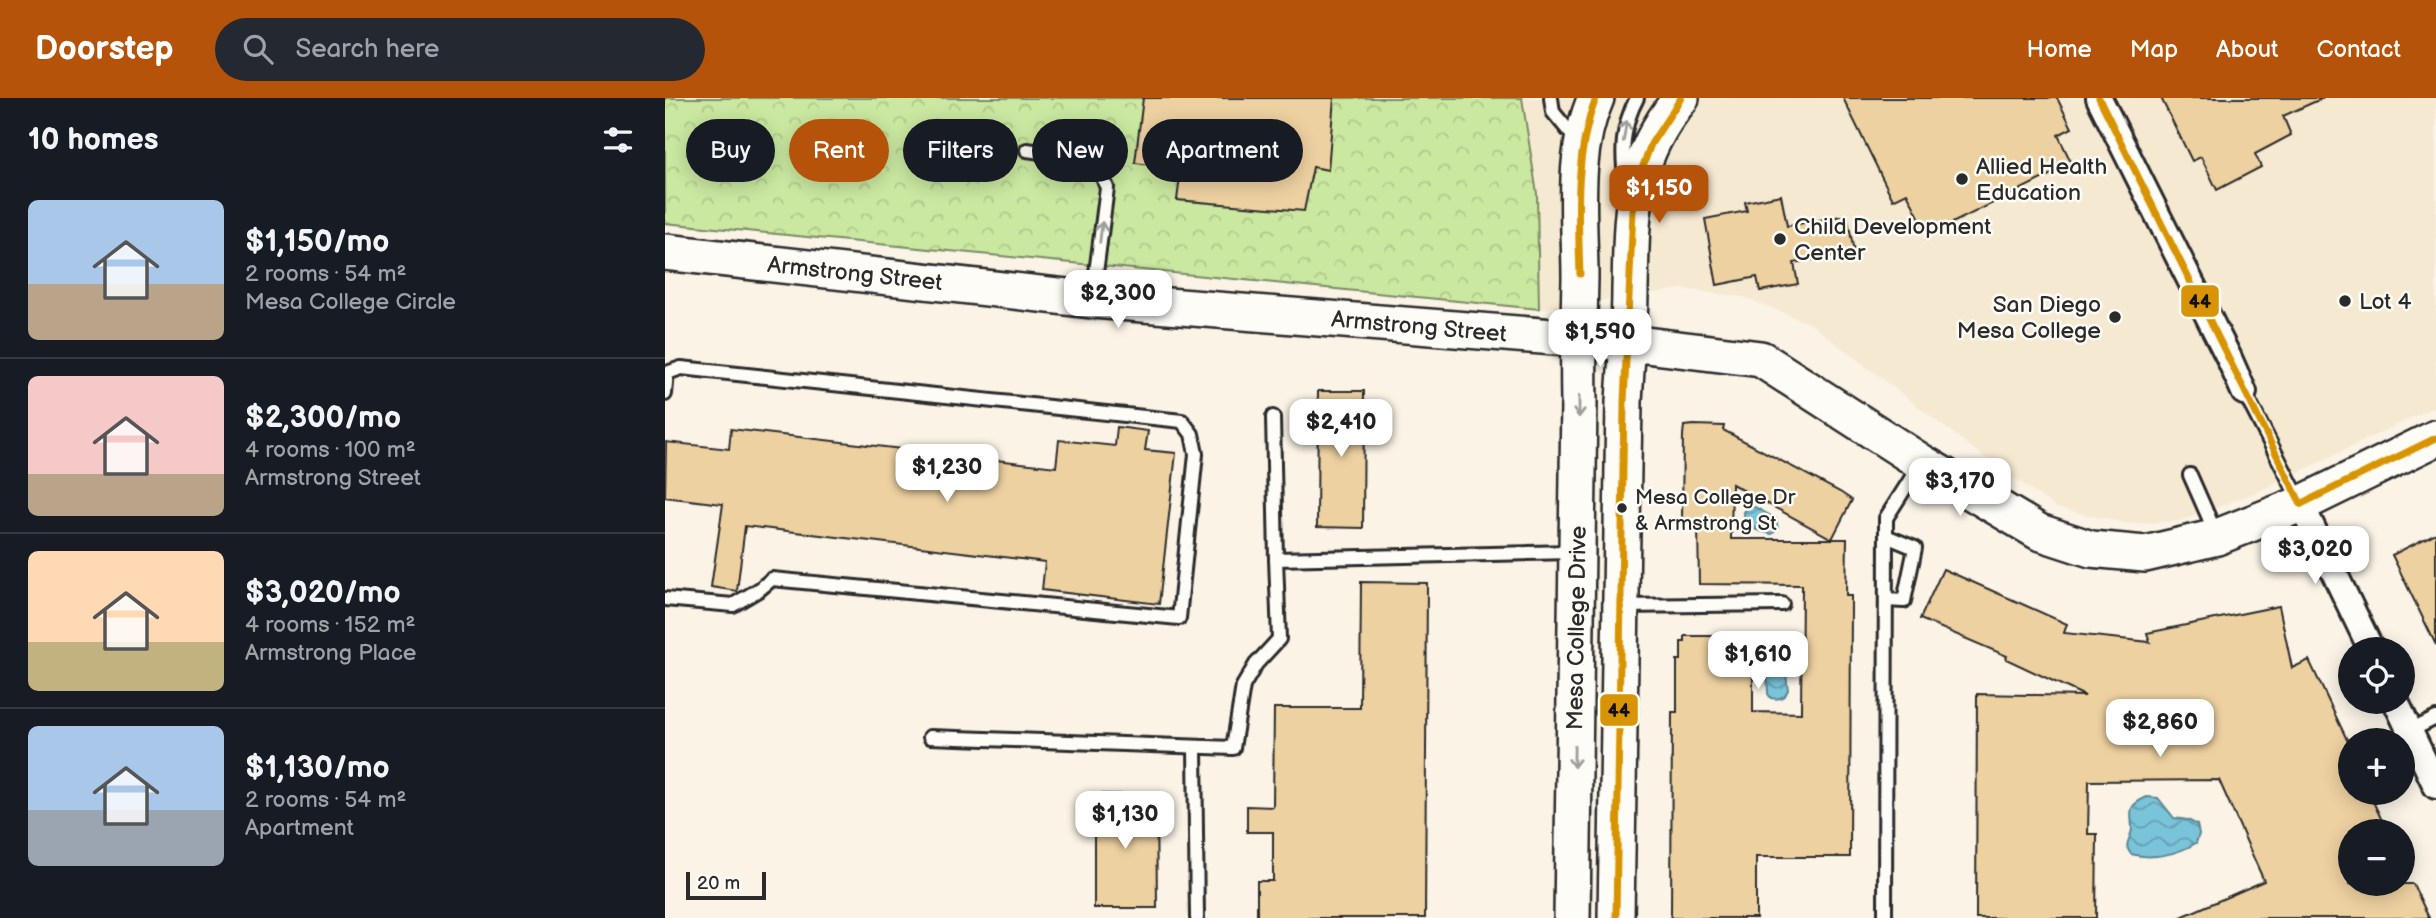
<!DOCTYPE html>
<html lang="en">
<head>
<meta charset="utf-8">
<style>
  body { margin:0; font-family:"Balsamiq Sans",sans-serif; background:#242831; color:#f1f3f6; height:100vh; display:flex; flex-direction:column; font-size:26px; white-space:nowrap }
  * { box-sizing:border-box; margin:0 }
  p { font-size:23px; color:#9ea1a6 }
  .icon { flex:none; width:38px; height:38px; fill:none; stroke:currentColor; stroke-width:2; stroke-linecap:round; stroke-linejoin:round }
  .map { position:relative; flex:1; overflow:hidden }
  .drawer { display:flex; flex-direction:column; background:#171b24; width:665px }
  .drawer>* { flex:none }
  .banner { position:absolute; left:21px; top:21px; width:665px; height:63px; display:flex; gap:14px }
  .buttons { position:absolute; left:1673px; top:539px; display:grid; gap:14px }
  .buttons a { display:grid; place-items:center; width:77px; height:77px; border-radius:50%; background:#171b24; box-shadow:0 4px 18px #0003; font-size:35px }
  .scale { position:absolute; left:21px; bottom:18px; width:80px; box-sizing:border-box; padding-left:7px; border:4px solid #2b2b2b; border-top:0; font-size:19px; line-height:24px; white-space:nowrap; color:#2b2b2b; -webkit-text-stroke:5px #fdfcf7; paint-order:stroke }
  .price { position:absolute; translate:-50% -60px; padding:0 16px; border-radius:14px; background:#fff; color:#222; font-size:23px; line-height:46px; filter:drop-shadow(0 2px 4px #0008) }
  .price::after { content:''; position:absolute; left:50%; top:42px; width:21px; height:16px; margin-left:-10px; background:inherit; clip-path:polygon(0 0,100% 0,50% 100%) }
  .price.on { background:#b45309; color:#fff }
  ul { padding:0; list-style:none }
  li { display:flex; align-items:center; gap:21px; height:175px; padding:0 28px }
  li+li { border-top:2px solid #363941 }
  li span { display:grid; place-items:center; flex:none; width:196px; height:140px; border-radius:10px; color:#555 }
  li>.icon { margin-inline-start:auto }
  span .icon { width:84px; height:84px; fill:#fffc; stroke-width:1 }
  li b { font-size:30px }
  h2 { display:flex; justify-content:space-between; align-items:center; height:84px; padding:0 28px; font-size:30px }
  .tag { padding:0 24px; border-radius:32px; background:#171b24; box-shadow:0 4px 18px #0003; font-size:24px; line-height:63px }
  .tag.on { background:#b45309; color:#fff }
  header { display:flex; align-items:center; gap:42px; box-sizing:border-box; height:98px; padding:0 35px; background:#b45309; color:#fff }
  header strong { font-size:33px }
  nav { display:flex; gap:38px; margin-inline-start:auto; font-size:24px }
  .search { width:490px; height:63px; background:#242831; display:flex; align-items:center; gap:18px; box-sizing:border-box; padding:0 24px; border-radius:38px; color:#9ea1a6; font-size:26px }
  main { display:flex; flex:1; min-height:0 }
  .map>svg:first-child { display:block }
  .built { fill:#f6e9d1 }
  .forest { fill:url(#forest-crowns); stroke:#7a8a66; stroke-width:2 }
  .water { fill:url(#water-waves); stroke:#5a8793; stroke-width:2 }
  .building { fill:#eed1a1; stroke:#2b2b2b; stroke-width:2 }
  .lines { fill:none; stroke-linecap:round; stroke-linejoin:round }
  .lane-casing { stroke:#2b2b2b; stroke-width:18 }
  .street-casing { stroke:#2b2b2b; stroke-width:30 }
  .secondary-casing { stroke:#2b2b2b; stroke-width:40 }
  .lane { stroke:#fdfcf7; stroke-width:12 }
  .street { stroke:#fdfcf7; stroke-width:24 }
  .secondary { stroke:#fdfcf7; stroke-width:35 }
  .bus-1-casing { stroke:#fdfcf7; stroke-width:12 }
  .bus-1 { stroke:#d89406; stroke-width:7 }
  .oneway { stroke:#9e9e9b }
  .poi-dot { fill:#2b2b2b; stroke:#fdfcf7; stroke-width:2.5 }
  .labels { text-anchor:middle; stroke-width:5; stroke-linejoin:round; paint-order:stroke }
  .bus-label { font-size:21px; fill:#2b2b2b; stroke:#fdfcf7; text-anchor:start }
  .poi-label { font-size:23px; fill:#2b2b2b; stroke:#fdfcf7; text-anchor:start }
  .street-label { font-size:23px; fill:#2b2b2b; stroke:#fdfcf7 }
  .line-badge { stroke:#fdfcf7; stroke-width:2.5 }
  .pale-badge-label { font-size:19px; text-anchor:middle; font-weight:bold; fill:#111 }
</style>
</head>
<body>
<header>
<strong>Doorstep</strong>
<div class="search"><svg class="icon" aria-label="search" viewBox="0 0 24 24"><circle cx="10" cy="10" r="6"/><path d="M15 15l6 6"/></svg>Search here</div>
<nav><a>Home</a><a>Map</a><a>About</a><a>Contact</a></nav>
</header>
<main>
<section class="drawer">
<h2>10 homes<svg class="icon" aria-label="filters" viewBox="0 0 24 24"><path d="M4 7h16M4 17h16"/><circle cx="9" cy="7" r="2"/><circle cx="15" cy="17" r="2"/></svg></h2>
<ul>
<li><span style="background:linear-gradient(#a9c7e8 60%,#b9a48a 0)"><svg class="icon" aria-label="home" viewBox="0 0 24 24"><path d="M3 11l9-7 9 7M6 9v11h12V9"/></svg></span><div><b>$1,150/mo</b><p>2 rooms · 54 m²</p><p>Mesa College Circle</p></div></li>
<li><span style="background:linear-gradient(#f6c9c9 70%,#b9a48a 0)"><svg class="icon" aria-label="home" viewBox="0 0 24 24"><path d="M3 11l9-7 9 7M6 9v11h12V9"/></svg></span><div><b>$2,300/mo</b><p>4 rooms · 100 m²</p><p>Armstrong Street</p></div></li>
<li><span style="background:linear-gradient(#ffd9b3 65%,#c2b280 0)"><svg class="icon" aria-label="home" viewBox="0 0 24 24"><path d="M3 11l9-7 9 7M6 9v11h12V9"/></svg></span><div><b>$3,020/mo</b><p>4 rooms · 152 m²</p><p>Armstrong Place</p></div></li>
<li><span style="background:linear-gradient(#a9c7e8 60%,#9aa5b1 0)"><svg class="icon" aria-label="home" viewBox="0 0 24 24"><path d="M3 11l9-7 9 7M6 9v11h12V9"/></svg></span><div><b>$1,130/mo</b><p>2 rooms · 54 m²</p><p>Apartment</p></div></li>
</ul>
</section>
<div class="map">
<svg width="1771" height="820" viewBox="0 0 1771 820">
  <defs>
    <pattern id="forest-crowns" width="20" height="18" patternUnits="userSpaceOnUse" patternTransform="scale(1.75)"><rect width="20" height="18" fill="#cae8a0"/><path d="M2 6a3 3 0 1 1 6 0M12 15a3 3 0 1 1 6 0" fill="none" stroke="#aec78a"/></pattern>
    <pattern id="water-waves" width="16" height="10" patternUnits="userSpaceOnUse" patternTransform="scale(1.75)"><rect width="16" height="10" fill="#7ac4d9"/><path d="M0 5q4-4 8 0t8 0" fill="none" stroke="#649fb0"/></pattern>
  </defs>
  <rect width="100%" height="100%" fill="#faf3e6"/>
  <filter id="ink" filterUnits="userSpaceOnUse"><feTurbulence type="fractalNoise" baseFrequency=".0143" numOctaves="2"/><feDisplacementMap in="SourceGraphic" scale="14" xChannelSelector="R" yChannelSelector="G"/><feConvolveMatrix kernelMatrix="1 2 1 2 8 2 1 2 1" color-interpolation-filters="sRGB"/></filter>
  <g filter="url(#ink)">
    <path class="built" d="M857,0H1771V308L1590,395L1515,423L1465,426L1392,410L1319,359L1146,226L1079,199L1017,191L874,211L872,96Z"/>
    <path class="forest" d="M0,0H857L872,96L874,211L0,125Z"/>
    <g class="water">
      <path d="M1090,409L1111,421L1113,431L1107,436C1093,433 1078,431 1079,414L1081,411Z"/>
      <path d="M1116,563L1120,568L1123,592C1120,599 1114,602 1106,600L1103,596L1102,571L1109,564Z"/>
      <path d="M1482,699L1493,700L1509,720L1523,722L1532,727L1534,736L1531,745C1513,756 1487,762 1466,756C1457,745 1467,741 1467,730C1466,712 1462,708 1482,699Z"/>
    </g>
    <g class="building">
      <path d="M478,0H669L663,72L648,69L639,113L512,102L516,71L470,65Z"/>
      <path d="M1178,0H1392L1407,30L1393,37L1407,66L1263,137L1242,95L1228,102Z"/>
      <path d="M1496,0H1658L1618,18L1626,37L1590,56L1596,69L1552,92L1536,59L1527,63Z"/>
      <path d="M1116,97L1122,128L1182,117L1189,154L1129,165L1133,186L1095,193L1092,179L1052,187L1040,121L1082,113L1080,104Z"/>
      <path d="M653,293H699L698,430L652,429Z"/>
      <path d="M1029,327L1059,328L1058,332L1175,394L1187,402L1167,441L1067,386L1066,441H1182L1181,498H1186L1185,759H1091V820H1006L1007,614H1012V562H1016V544H1020V538H1085V542L1088,543V614L1136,615L1137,487L1034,486L1033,429H1018L1017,421L1018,337L1019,328Z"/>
      <path d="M452,329L483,333L480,352L511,355L494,506L377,492L380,464L80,428L72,493L46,489L58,406L0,399L1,344L64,351L66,331L391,369L394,342L450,348Z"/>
      <path d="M1771,435V547L1727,457Z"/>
      <path d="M1278,471L1402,526L1399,535L1485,544L1482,535L1614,508L1627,570L1644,562L1685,648V695H1704L1722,733H1685V786H1748L1764,820H1514L1599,783L1554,682L1424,683L1423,736H1432L1431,820H1311L1312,596L1420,598L1341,561L1342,558L1255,521Z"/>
      <path d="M696,484L762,485L760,820H592V783H608V734H582V708L608,709L609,610H695Z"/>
      <path d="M429,696L491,697L492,810H429Z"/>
    </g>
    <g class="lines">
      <defs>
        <g id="lane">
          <path d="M886,0L888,14L912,43"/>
          <path d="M362,52L418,60L434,69L442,90L428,198"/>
          <path d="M961,85C956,54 957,28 972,0"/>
          <path d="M1579,294L1635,403"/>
          <path d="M0,296L2,275L16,270L517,323L527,336L531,356L514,520L107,481L95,491L68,507L0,501"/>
          <path d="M608,319L611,461L908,454"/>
          <path d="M1525,377L1551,436"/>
          <path d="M1221,502L1239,503L1250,450L1221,438"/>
          <path d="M956,508L1117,506"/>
          <path d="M1745,633L1771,620"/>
          <path d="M265,639L568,650L578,588L591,566L614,541L611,461"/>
          <path d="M530,649L532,820"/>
          <path d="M1220,820L1221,420L1256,365"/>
        </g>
        <g id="street">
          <path d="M1434,0L1564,260L1579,294"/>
          <path d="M1636,406L1706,551"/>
          <path d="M1731,604L1771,688"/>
        </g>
        <g id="secondary">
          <path d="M0,154L428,202L964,245L1096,261L1256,364L1374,434L1426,451L1480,456L1552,439L1636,406L1771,340"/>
          <path d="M907,820L914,303C913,262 914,221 915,180C915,121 906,55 931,0"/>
          <path d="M951,820L959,304C961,266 965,229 965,191C967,113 964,64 1016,0"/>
        </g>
      </defs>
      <use href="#lane" class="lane-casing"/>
      <use href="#street" class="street-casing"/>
      <use href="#secondary" class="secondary-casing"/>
      <use href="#lane" class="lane"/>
      <use href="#street" class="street"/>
      <use href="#secondary" class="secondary"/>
      <defs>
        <g id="bus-1">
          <path d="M1434,0L1636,406"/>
          <path d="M915,176C913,116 909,57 931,0"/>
          <path d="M1636,406L1771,340"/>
          <path d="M951,820L959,304L968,113L978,68L986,46L1016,0"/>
        </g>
      </defs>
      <use href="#bus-1" class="bus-1-casing"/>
      <use href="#bus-1" class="bus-1"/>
    </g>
    <defs><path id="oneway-shaft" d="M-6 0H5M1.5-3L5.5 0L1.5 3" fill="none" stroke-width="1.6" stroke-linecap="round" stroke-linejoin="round" transform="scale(1.75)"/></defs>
    <g class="oneway">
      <use href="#oneway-shaft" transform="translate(960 33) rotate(-81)"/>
      <use href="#oneway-shaft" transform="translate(436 134) rotate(-83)"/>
      <use href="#oneway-shaft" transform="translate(914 309) rotate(90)"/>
      <use href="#oneway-shaft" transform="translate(909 659) rotate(91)"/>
    </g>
  </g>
  <g class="poi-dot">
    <circle cx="1297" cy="81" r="7"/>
    <circle cx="1115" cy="141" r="7"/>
    <circle cx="1680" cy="203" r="7"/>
    <circle cx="1450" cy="219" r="7"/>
    <circle cx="957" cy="410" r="6"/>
  </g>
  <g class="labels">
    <g class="bus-label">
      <text x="970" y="406">Mesa College Dr<tspan x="970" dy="26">&amp; Armstrong St</tspan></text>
    </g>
    <g class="poi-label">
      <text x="1311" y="76">Allied Health<tspan x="1311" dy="26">Education</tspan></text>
      <text x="1129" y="136">Child Development<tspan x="1129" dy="26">Center</tspan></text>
      <text x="1694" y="211">Lot 4</text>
      <text x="1436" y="214" text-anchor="end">San Diego<tspan x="1436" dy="26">Mesa College</tspan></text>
    </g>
    <g class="street-label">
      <text transform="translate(190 175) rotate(6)" y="8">Armstrong Street</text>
      <text transform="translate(754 228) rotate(5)" y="8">Armstrong Street</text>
      <text transform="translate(911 530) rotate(-89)" y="8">Mesa College Drive</text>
    </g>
  </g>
  <g class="line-badge">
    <rect x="1515" y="186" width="40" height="34" rx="7" fill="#d89406"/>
    <rect x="934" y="595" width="40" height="34" rx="7" fill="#d89406"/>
  </g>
  <g class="pale-badge-label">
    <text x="1535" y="210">44</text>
    <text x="954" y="619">44</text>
  </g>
</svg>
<div class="buttons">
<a><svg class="icon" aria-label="locate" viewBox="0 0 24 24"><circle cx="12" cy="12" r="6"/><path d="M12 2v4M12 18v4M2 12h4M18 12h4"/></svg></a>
<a>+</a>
<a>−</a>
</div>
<div class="scale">20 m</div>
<b class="price on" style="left:994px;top:127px">$1,150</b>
<b class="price" style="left:453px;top:232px">$2,300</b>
<b class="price" style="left:935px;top:271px">$1,590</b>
<b class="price" style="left:676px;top:361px">$2,410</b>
<b class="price" style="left:282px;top:406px">$1,230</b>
<b class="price" style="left:1295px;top:420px">$3,170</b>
<b class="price" style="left:1650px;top:488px">$3,020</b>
<b class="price" style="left:1093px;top:593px">$1,610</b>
<b class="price" style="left:1495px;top:661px">$2,860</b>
<b class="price" style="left:460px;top:753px">$1,130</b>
<div class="banner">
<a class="tag">Buy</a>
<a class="tag on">Rent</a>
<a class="tag">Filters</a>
<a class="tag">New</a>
<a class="tag">Apartment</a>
</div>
</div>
</main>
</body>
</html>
